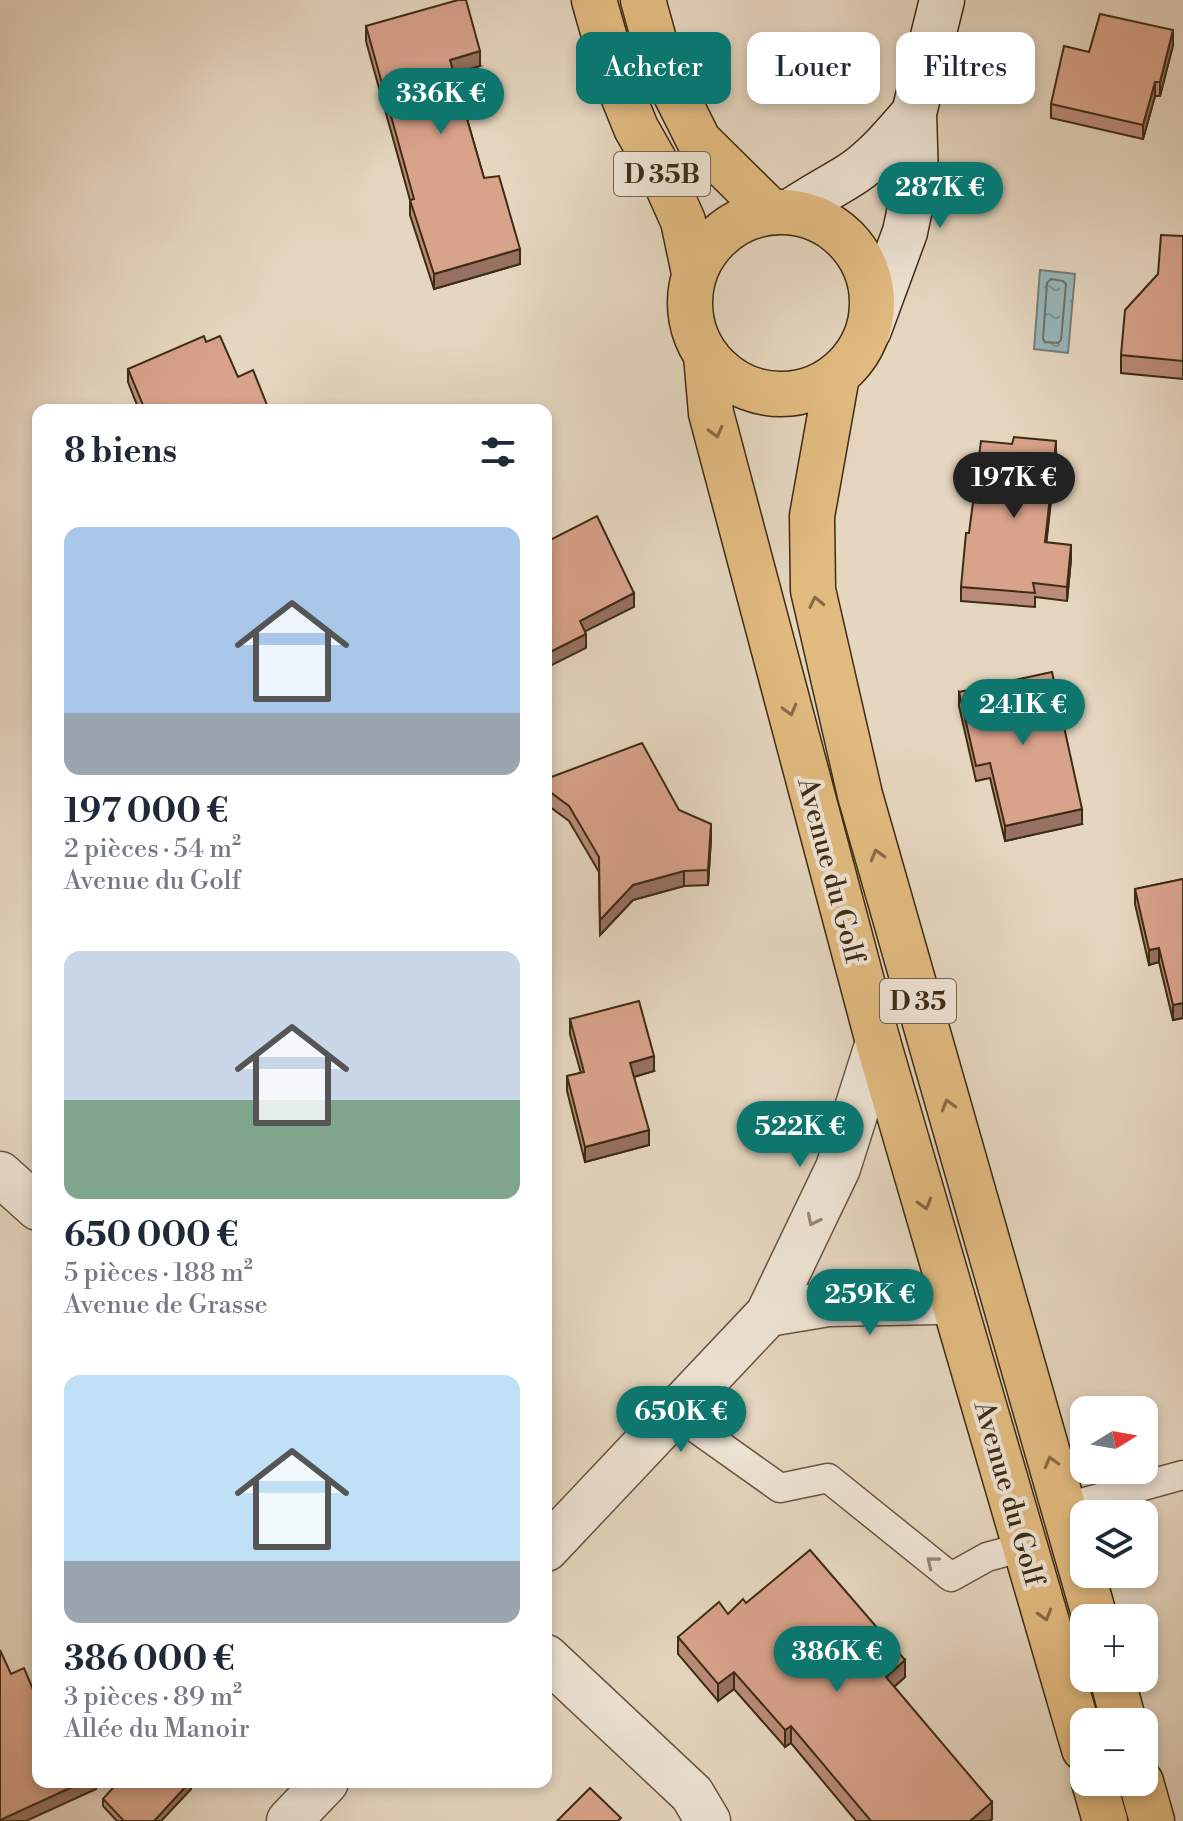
<!DOCTYPE html>
<html lang="fr">
<head>
<meta charset="utf-8">
<style>
  body { margin:0; font-family:"Libre Bodoni",serif; background:#f6f6f7; color:#1f2937; height:100vh; display:flex; flex-direction:column; font-size:30px; white-space:nowrap }
  * { box-sizing:border-box; margin:0 }
  p { font-size:26px; color:#747a83 }
  .icon { flex:none; width:44px; height:44px; fill:none; stroke:currentColor; stroke-width:2; stroke-linecap:round; stroke-linejoin:round }
  .map { position:relative; flex:1; overflow:hidden }
  .details { position:absolute; left:32px; top:404px; width:520px; height:1384px; display:flex; flex-direction:column; background:#fff; border-radius:16px; box-shadow:0 4px 12px #0003 }
  .details>* { flex:none }
  .hud { position:absolute; left:576px; top:32px; width:486px; height:72px; display:flex; gap:16px }
  .needle { width:52px; rotate:79deg }
  .fabs { position:absolute; left:1070px; top:1396px; display:grid; gap:16px }
  .fabs a { display:grid; place-items:center; width:88px; height:88px; border-radius:16px; background:#fff; box-shadow:0 4px 12px #0003; font-size:40px }
  .price { position:absolute; translate:-50% -68px; padding:0 18px; border-radius:28px; background:#0f766e; color:#fff; font-size:26px; line-height:52px; filter:drop-shadow(0 2px 4px #0008) }
  .price::after { content:''; position:absolute; left:50%; top:48px; width:24px; height:18px; margin-left:-12px; background:inherit; clip-path:polygon(0 0,100% 0,50% 100%) }
  .price.current { background:#222; color:#fff }
  ul { padding:0; list-style:none }
  li { display:grid; align-content:center; gap:16px; height:424px; padding:0 32px }
  li span { display:grid; place-items:center; height:248px; border-radius:16px; color:#555 }
  li>.icon { margin-inline-start:auto }
  span .icon { width:144px; height:144px; fill:#fffc; stroke-width:1 }
  li b { font-size:34px }
  h2 { display:flex; justify-content:space-between; align-items:center; height:96px; padding:0 32px; font-size:34px }
  .chip { padding:0 28px; border-radius:16px; background:#fff; box-shadow:0 4px 12px #0003; font-size:28px; line-height:72px }
  .chip.current { background:#0f766e; color:#fff }
  .map>svg:first-child { display:block }
  .water { fill:url(#water-ripples); stroke:#757f78; stroke-width:2 }
  .lines { fill:none; stroke-linecap:round; stroke-linejoin:round }
  .shore { stroke:#6c7268; stroke-width:2 }
  .lane-casing { stroke:#68563f; stroke-width:31 }
  .street-casing { stroke:#68563f; stroke-width:47 }
  .secondary-casing { stroke:#3e2c14; stroke-width:47 }
  .primary-casing { stroke:#3e2c14; stroke-width:47 }
  .lane { stroke:#eee4d5; stroke-width:28 }
  .street { stroke:#eee4d5; stroke-width:44 }
  .secondary { stroke:#eee4d5; stroke-width:44 }
  .primary { stroke:#e2bb80; stroke-width:44 }
  .wall { fill:#ba8b78; stroke:#3e2c14; stroke-width:2 }
  .shaded-wall { fill:#977161; stroke:#3e2c14; stroke-width:2 }
  .building { fill:#d8a28b; stroke:#3e2c14; stroke-width:2 }
  .oneway { stroke:#886c45 }
  .oneway2 { stroke:#968874 }
  .labels { text-anchor:middle; stroke-width:8; stroke-linejoin:round; paint-order:stroke }
  .shield { fill:#eee4d5; stroke:#73634e; stroke-width:2 }
  .shield-label { font-size:26px; font-weight:bold; fill:#3e2c14 }
  .street-label { font-size:28px; fill:#3e2c14; stroke:#eee4d5 }
</style>
</head>
<body>
<div class="map">
<svg width="1183" height="1821" viewBox="0 0 1183 1821">
  <defs>
    <pattern id="water-ripples" width="26" height="14" patternUnits="userSpaceOnUse" patternTransform="scale(2)"><rect width="26" height="14" fill="#99b7bb"/><path d="M2 4q2-2 4 0t4 0M15 11q2-2 4 0t4 0" fill="none" stroke="#7e9597"/></pattern>
  </defs>
  <rect width="100%" height="100%" fill="#e5d6bf"/>
  <filter id="stains"><feTurbulence type="fractalNoise" baseFrequency=".0025" numOctaves="4"/><feColorMatrix values="0 0 0 0 .2 0 0 0 0 .09 0 0 0 0 .02 0 0 0 .5 -.17"/></filter>
  <radialGradient id="worn" r=".72"><stop offset=".6" stop-color="#630" stop-opacity="0"/><stop offset="1" stop-color="#630" stop-opacity=".3"/></radialGradient>
  <path class="water" d="M1040,270L1075,274L1068,353L1034,349Z"/>
  <g class="lines">
    <path class="shore" d="M1051,279L1063,281L1066,284L1061,340L1058,343L1045,342L1043,339L1047,283Z"/>
    <defs>
      <g id="lane">
        <path d="M673,1412L780,1488L828,1478L951,1577L987,1557L1027,1546"/>
        <path d="M1063,1508L1183,1475"/>
      </g>
      <g id="street">
        <path d="M0,1174L38,1208"/>
        <path d="M768,1314L828,1304L937,1302L952,1296"/>
        <path d="M546,1549L768,1314L838,1168L878,1042"/>
        <path d="M546,1657L692,1794L708,1821"/>
        <path d="M289,1821L326,1782"/>
      </g>
      <g id="secondary">
        <path d="M790,212C811,197 834,186 855,172C878,156 896,133 914,113"/>
        <path d="M869,330L905,232L916,180L914,113L942,0"/>
      </g>
      <g id="primary">
        <path d="M594,0L617,81L636,128L662,174L683,221L694,273"/>
        <path d="M643,0L661,65L699,141L771,212"/>
        <circle cx="781" cy="303" r="91"/>
        <path d="M706,355L711,413L878,1042L1084,1749"/>
        <path d="M837,376L812,516L813,590L860,795L1095,1618"/>
        <path d="M1112,1678L1124,1722"/>
        <path d="M1094,1782L1105,1821"/>
        <path d="M1141,1782L1152,1821"/>
      </g>
    </defs>
    <use href="#lane" class="lane-casing"/>
    <use href="#street" class="street-casing"/>
    <use href="#secondary" class="secondary-casing"/>
    <use href="#primary" class="primary-casing"/>
    <use href="#lane" class="lane"/>
    <use href="#street" class="street"/>
    <use href="#secondary" class="secondary"/>
    <use href="#primary" class="primary"/>
  </g>
  <g class="wall">
    <path d="M366,26L480,66L454,74L484,178L520,264L434,289L410,215V200L366,41Z"/>
    <path d="M1173,45L1160,96H1155L1143,139L1051,118V104L1089,52Z"/>
    <path d="M1183,236V379L1121,373V355L1158,274Z"/>
    <path d="M206,342L269,410H139L128,382V369Z"/>
    <path d="M1056,455L1046,542L1071,559L1067,601L1035,597V607L961,601V587Z"/>
    <path d="M959,692L1082,824L1005,841L990,778L976,781L959,706Z"/>
    <path d="M546,779L679,810L711,839L708,885L684,886L633,900L600,935L599,872L569,821L546,804Z"/>
    <path d="M1183,879V1018L1173,1020L1159,962L1149,965L1135,904V889Z"/>
    <path d="M570,1019L654,1071L634,1077L649,1145L585,1162L567,1091V1076L581,1073L570,1034Z"/>
    <path d="M746,1603L905,1677L894,1687L992,1819L989,1821H856L791,1743L785,1747L734,1689L718,1701L678,1654V1637L728,1614Z"/>
    <path d="M191,1782V1789L161,1821H117L103,1806V1799Z"/>
  </g>
  <g class="shaded-wall">
    <path d="M1173,30V45L1160,96V82Z"/>
    <path d="M480,51V66L450,75V60Z"/>
    <path d="M1155,82V96L1143,139V125Z"/>
    <path d="M520,249V264L434,289V274Z"/>
    <path d="M1056,441V455L1045,556V542Z"/>
    <path d="M1071,545V559L1067,601V587Z"/>
    <path d="M634,593V607L580,634V621Z"/>
    <path d="M586,634V648L546,668V654Z"/>
    <path d="M1082,809V824L1005,841V826Z"/>
    <path d="M711,824V839L708,885V870Z"/>
    <path d="M684,871V886L633,900L600,935V920L633,885Z"/>
    <path d="M1159,948V962L1149,965V950Z"/>
    <path d="M1183,1003V1018L1173,1020V1005Z"/>
    <path d="M654,1056V1071L630,1078V1063Z"/>
    <path d="M649,1130V1145L585,1162V1147Z"/>
    <path d="M905,1660V1677L886,1694V1677Z"/>
    <path d="M734,1672V1689L718,1701V1684Z"/>
    <path d="M791,1726V1743L785,1747V1730Z"/>
    <path d="M83,1782H96V1789L26,1821H0V1820Z"/>
    <path d="M190,1782L191,1789L161,1821H154Z"/>
    <path d="M992,1802V1819L989,1821H970Z"/>
  </g>
  <g class="building">
    <path d="M458,0H466L480,51L450,60L484,178L499,176L520,249L434,274L410,200L414,199L366,26Z"/>
    <path d="M1100,14L1173,30L1160,82H1155L1143,125L1051,104L1064,46L1089,52Z"/>
    <path d="M1161,235L1183,236V361L1121,355L1125,310L1158,274Z"/>
    <path d="M204,336L206,342L220,336L238,377L253,370L269,410H145L128,369Z"/>
    <path d="M1014,437L1056,441L1045,542L1071,545L1067,587L1033,583L1035,593L961,587L966,533H969L981,441L1012,444Z"/>
    <path d="M597,516L634,593L580,621L586,634L546,654V542Z"/>
    <path d="M1052,672L1082,809L1005,826L990,763L976,766L959,692Z"/>
    <path d="M642,743L679,810L711,824L708,870L684,871L633,885L600,920L599,857L569,806L546,789V779Z"/>
    <path d="M1183,879V1003L1173,1005L1159,948L1149,950L1135,889Z"/>
    <path d="M639,1001L654,1056L630,1063L649,1130L585,1147L567,1076L584,1072L570,1019Z"/>
    <path d="M810,1550L905,1660L886,1677L992,1802L970,1821H871L791,1726L785,1730L734,1672L718,1684L678,1637L719,1602L728,1614L743,1599L746,1603Z"/>
    <path d="M0,1650L11,1674L24,1668L38,1701V1782H83L0,1820Z"/>
    <path d="M118,1782H190L154,1821H124L103,1799Z"/>
    <path d="M590,1788L621,1818L618,1821H557Z"/>
  </g>
  <defs><path id="oneway-chevron" d="M-2-3.5L2.5 0L-2 3.5" fill="none" stroke-width="1.6" stroke-linecap="round" stroke-linejoin="round" transform="scale(2)"/></defs>
  <g class="oneway">
    <use href="#oneway-chevron" transform="translate(716 432) rotate(75)"/>
    <use href="#oneway-chevron" transform="translate(816 602) rotate(-102)"/>
    <use href="#oneway-chevron" transform="translate(790 710) rotate(75)"/>
    <use href="#oneway-chevron" transform="translate(877 855) rotate(-106)"/>
    <use href="#oneway-chevron" transform="translate(948 1105) rotate(-106)"/>
    <use href="#oneway-chevron" transform="translate(925 1204) rotate(74)"/>
    <use href="#oneway-chevron" transform="translate(1051 1462) rotate(-105)"/>
    <use href="#oneway-chevron" transform="translate(1045 1615) rotate(74)"/>
  </g>
  <g class="oneway2">
    <use href="#oneway-chevron" transform="translate(813 1220) rotate(116)"/>
    <use href="#oneway-chevron" transform="translate(932 1562) rotate(-141)"/>
  </g>
  <g class="labels">
    <g class="shield">
      <rect x="614" y="152" width="96" height="44" rx="6"/>
      <rect x="880" y="979" width="76" height="44" rx="6"/>
    </g>
    <g class="shield-label">
      <text x="662" y="183">D 35B</text>
      <text x="918" y="1010">D 35</text>
    </g>
    <g class="street-label">
      <text transform="translate(832 870) rotate(75)" y="10">Avenue du Golf</text>
      <text transform="translate(1010 1493) rotate(74)" y="10">Avenue du Golf</text>
    </g>
  </g>
  <rect width="100%" height="100%" filter="url(#stains)"/>
  <rect width="100%" height="100%" fill="url(#worn)"/>
</svg>
<div class="fabs">
<a><svg class="needle" viewBox="-14 -14 28 28"><path d="M0-13l5 13h-10z" fill="#e53935"/><path d="M0 13l5-13h-10z" fill="#747a83"/></svg></a>
<a><svg class="icon" aria-label="layers" viewBox="0 0 24 24"><path d="M12 4l9 5-9 5-9-5zM3 14l9 5 9-5"/></svg></a>
<a>+</a>
<a>−</a>
</div>
<b class="price" style="left:441px;top:136px">336K €</b>
<b class="price" style="left:940px;top:230px">287K €</b>
<b class="price current" style="left:1014px;top:520px">197K €</b>
<b class="price" style="left:1023px;top:747px">241K €</b>
<b class="price" style="left:800px;top:1169px">522K €</b>
<b class="price" style="left:870px;top:1337px">259K €</b>
<b class="price" style="left:681px;top:1454px">650K €</b>
<b class="price" style="left:837px;top:1694px">386K €</b>
<div class="hud">
<a class="chip current">Acheter</a>
<a class="chip">Louer</a>
<a class="chip">Filtres</a>
</div>
<section class="details">
<h2>8 biens<svg class="icon" aria-label="filters" viewBox="0 0 24 24"><path d="M4 7h16M4 17h16"/><circle cx="9" cy="7" r="2"/><circle cx="15" cy="17" r="2"/></svg></h2>
<ul>
<li><span style="background:linear-gradient(#a9c7e8 75%,#9aa5b1 0)"><svg class="icon" aria-label="home" viewBox="0 0 24 24"><path d="M3 11l9-7 9 7M6 9v11h12V9"/></svg></span><div><b>197 000 €</b><p>2 pièces · 54 m²</p><p>Avenue du Golf</p></div></li>
<li><span style="background:linear-gradient(#c9d6e8 60%,#7fa58c 0)"><svg class="icon" aria-label="home" viewBox="0 0 24 24"><path d="M3 11l9-7 9 7M6 9v11h12V9"/></svg></span><div><b>650 000 €</b><p>5 pièces · 188 m²</p><p>Avenue de Grasse</p></div></li>
<li><span style="background:linear-gradient(#bfe0f5 75%,#9aa5b1 0)"><svg class="icon" aria-label="home" viewBox="0 0 24 24"><path d="M3 11l9-7 9 7M6 9v11h12V9"/></svg></span><div><b>386 000 €</b><p>3 pièces · 89 m²</p><p>Allée du Manoir</p></div></li>
</ul>
</section>
</div>
</body>
</html>
